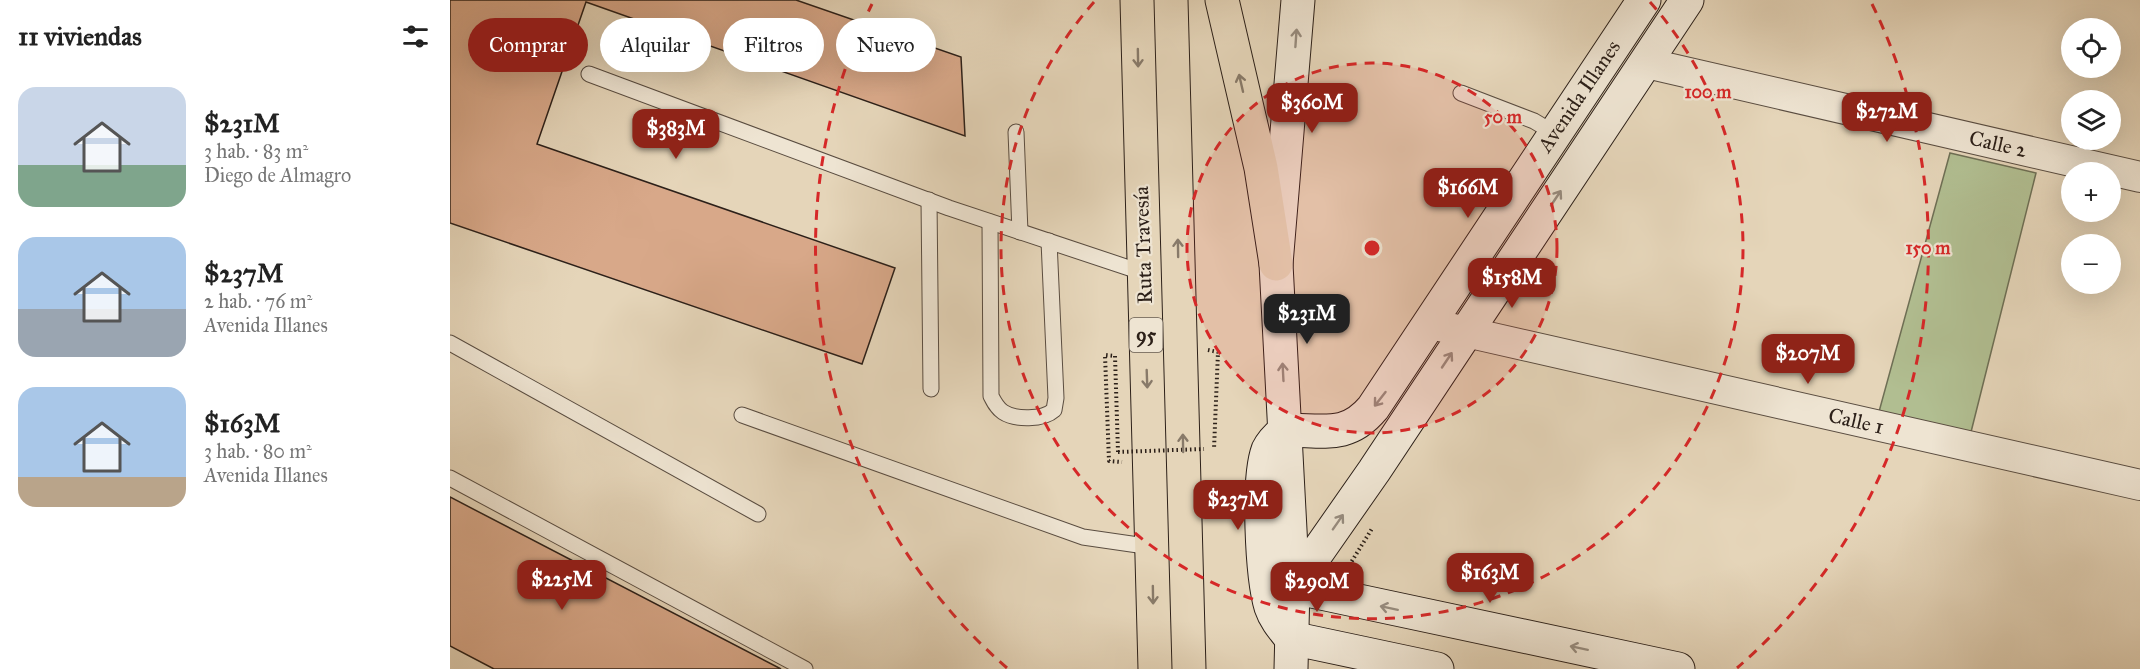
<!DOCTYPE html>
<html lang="es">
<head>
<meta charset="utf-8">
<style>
  body { margin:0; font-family:"IM FELL Great Primer",serif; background:#f6f6f6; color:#222; height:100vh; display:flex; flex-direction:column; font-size:22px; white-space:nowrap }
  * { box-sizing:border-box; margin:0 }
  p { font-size:20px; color:#767676 }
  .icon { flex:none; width:33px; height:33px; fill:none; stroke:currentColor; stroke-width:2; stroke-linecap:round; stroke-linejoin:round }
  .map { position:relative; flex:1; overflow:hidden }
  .side { display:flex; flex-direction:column; background:#fff; width:450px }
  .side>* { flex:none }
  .guide { position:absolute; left:18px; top:18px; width:570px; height:54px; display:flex; gap:12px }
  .fabs { position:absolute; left:1611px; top:18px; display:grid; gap:12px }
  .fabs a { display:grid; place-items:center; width:60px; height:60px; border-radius:50%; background:#fff; box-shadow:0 6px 24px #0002; font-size:30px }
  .price { position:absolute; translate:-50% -51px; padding:0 14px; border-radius:12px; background:#8f2418; color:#fff; font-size:20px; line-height:39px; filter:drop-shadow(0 2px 3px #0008) }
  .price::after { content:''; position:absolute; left:50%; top:36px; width:18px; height:14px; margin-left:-9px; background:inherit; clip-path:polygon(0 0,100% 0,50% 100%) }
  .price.on { background:#222; color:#fff }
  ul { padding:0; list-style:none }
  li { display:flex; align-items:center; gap:18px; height:150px; padding:0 18px }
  li span { display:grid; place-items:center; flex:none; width:168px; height:120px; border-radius:18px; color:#555 }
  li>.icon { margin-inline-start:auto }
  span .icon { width:72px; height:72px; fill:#fffc; stroke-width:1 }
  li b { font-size:26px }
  h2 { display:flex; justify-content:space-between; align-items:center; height:72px; padding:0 18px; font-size:26px }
  .pill { padding:0 21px; border-radius:27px; background:#fff; box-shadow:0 6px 24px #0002; font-size:21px; line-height:54px }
  .pill.on { background:#8f2418; color:#fff }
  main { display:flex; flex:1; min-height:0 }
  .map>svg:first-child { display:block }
  .green { fill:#b1be91; stroke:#6e6f55; stroke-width:1.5 }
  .building { fill:#d8a889; stroke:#2c2019; stroke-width:1.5 }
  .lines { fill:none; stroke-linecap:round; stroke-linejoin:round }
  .lane-casing { stroke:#5a4d41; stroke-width:17 }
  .street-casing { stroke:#5a4d41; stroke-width:32 }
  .secondary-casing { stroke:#2c2019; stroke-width:35 }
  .highway-casing { stroke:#2c2019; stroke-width:35 }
  .path { stroke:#2c2019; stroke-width:4; stroke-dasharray:1.5 3; stroke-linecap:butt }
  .lane { stroke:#eee4d2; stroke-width:15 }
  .street { stroke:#eee4d2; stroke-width:30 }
  .secondary { stroke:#eee4d2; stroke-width:33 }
  .highway { stroke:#e5d5b9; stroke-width:33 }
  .path-bridge { stroke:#2c2019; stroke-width:4; stroke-dasharray:1.5 3; stroke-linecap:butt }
  .oneway { stroke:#978c7f }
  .oneway2 { stroke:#887a69 }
  .ring { fill:none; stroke:#d62828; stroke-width:3; stroke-dasharray:10 8 }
  .labels { text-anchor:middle; stroke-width:4.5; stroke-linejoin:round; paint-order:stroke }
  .shield { fill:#eee4d2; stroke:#665b50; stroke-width:1.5 }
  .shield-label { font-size:20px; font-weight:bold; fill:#2c2019 }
  .street-label { font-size:21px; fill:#2c2019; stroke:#eee4d2 }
  .centre { fill:#d62828; stroke:#eee4d2; stroke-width:3 }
  .ring-label { font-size:18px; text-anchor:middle; font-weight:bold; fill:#d62828; stroke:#eee4d2; stroke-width:4.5; stroke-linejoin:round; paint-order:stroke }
</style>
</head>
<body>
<main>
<section class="side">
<h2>11 viviendas<svg class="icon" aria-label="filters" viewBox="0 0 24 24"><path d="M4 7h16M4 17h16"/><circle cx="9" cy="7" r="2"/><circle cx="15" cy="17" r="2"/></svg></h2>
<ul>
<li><span style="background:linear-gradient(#c9d6e8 65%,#7fa58c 0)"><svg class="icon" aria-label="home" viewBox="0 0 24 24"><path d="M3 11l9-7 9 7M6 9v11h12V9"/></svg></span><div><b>$231M</b><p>3 hab. · 83 m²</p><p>Diego de Almagro</p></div></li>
<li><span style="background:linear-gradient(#a9c7e8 60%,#9aa5b1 0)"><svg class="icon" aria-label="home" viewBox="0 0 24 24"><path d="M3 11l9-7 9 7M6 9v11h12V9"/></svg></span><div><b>$237M</b><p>2 hab. · 76 m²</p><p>Avenida Illanes</p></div></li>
<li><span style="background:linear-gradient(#a9c7e8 75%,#b9a48a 0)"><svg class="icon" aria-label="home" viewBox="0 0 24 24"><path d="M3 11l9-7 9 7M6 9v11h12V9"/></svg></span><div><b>$163M</b><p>3 hab. · 80 m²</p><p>Avenida Illanes</p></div></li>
</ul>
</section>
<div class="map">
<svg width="1690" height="669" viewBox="0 0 1690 669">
  <rect width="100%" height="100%" fill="#e5d5b9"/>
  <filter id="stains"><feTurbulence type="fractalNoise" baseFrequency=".00333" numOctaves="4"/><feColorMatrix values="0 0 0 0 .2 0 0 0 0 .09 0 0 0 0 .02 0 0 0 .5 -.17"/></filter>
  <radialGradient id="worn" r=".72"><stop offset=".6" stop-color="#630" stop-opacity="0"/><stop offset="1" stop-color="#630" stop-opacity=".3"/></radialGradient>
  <path class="green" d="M1500,153L1586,173L1519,440L1427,419Z"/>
  <g class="building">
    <path d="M0,0H346L511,57L515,136L136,2L87,144L445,268L412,364L0,223Z"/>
    <path d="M0,497L331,669H44L0,646Z"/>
  </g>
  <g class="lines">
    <defs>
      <g id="lane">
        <path d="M139,74L499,208L694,273"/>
        <path d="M1011,93L1084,121L1104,133"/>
        <path d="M566,132L570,232"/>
        <path d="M479,200L481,389"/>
        <path d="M540,222L541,396C544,402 547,408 553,412C565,420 593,420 604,410L606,398L599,241"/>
        <path d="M0,343L308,514"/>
        <path d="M292,415L633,537L702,547"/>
        <path d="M0,478L355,669"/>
      </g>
      <g id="street">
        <path d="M1196,63L1690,177"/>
        <path d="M981,324L1690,485"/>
      </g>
      <g id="secondary">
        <path d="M843,587L924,471L1237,0"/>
        <path d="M843,587L1228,669"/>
        <path d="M841,638C833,628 825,619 821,607C812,577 807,479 818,450C822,442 829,435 836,430C874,430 897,439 923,408L1194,0"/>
        <path d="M841,638L987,669"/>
        <path d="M841,669L843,587L826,264L848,0"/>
      </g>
      <g id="highway">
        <path d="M687,0L705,669"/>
        <path d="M721,0L739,669"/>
        <path d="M772,0L811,168L826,264"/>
      </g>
    </defs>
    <use href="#lane" class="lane-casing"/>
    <use href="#street" class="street-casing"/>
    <use href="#secondary" class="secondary-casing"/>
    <use href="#highway" class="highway-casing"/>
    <g class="path">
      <path d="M758,350L768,352L764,449"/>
      <path d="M668,452L665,356L655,355L659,461L672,462"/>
      <path d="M897,569L923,527"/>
    </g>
    <use href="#lane" class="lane"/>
    <use href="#street" class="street"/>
    <use href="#secondary" class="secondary"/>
    <use href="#highway" class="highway"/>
    <path class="path-bridge" d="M668,452L754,449"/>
  </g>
  <defs><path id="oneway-shaft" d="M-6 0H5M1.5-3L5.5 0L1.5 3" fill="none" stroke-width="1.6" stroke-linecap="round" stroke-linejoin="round" transform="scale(1.5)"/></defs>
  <g class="oneway">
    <use href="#oneway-shaft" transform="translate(846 38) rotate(-86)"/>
    <use href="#oneway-shaft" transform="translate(1106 198) rotate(-56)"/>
    <use href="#oneway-shaft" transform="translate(997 360) rotate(-56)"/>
    <use href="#oneway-shaft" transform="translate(833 372) rotate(-93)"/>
    <use href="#oneway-shaft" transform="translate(930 399) rotate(128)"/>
    <use href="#oneway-shaft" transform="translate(888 522) rotate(-55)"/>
    <use href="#oneway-shaft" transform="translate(939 608) rotate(-168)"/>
    <use href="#oneway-shaft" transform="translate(1129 648) rotate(-168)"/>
  </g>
  <g class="oneway2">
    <use href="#oneway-shaft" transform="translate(688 58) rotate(89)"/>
    <use href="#oneway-shaft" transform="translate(791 83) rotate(-103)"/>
    <use href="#oneway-shaft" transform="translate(728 248) rotate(-91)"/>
    <use href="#oneway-shaft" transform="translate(697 379) rotate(88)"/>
    <use href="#oneway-shaft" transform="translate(733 443) rotate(-91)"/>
    <use href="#oneway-shaft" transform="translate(703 595) rotate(89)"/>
  </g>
  <circle cx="922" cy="248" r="185" fill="#d62828" fill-opacity=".12"/>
  <g class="ring">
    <circle cx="922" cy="248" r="185"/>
    <path d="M1200 2A371 371 0 1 1 644 2"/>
    <path d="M557 668A556 556 0 0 1 422 4M1422 4A556 556 0 0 1 1287 668"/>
  </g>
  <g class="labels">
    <rect class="shield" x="679.5" y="318" width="33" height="34" rx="4.5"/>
    <g class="shield-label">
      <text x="696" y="342">95</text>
    </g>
    <g class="street-label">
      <text transform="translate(1129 96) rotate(-56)" y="7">Avenida Illanes</text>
      <text transform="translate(1548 144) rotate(13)" y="7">Calle 2</text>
      <text transform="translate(693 245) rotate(-92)" y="7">Ruta Travesía</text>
      <text transform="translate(1406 421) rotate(13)" y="7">Calle 1</text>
    </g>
  </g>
  <circle cx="922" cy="248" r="9" class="centre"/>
  <g class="ring-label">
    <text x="1258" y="98">100 m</text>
    <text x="1053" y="123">50 m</text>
    <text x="1478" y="254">150 m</text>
  </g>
  <rect width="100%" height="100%" filter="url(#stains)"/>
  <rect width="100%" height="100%" fill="url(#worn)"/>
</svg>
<div class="fabs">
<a><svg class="icon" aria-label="locate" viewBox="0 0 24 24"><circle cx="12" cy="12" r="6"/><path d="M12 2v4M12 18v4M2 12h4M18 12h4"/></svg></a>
<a><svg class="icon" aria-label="layers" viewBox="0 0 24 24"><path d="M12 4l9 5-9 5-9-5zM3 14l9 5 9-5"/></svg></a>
<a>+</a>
<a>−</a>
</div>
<b class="price" style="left:862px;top:134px">$360M</b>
<b class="price" style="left:1437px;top:143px">$272M</b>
<b class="price" style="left:226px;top:160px">$383M</b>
<b class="price" style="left:1018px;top:219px">$166M</b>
<b class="price" style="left:1062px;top:309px">$158M</b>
<b class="price on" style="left:857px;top:345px">$231M</b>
<b class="price" style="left:1358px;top:385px">$207M</b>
<b class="price" style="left:788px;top:531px">$237M</b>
<b class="price" style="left:1040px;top:604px">$163M</b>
<b class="price" style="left:112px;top:611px">$225M</b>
<b class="price" style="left:867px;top:613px">$290M</b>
<div class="guide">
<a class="pill on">Comprar</a>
<a class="pill">Alquilar</a>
<a class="pill">Filtros</a>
<a class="pill">Nuevo</a>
</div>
</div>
</main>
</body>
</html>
